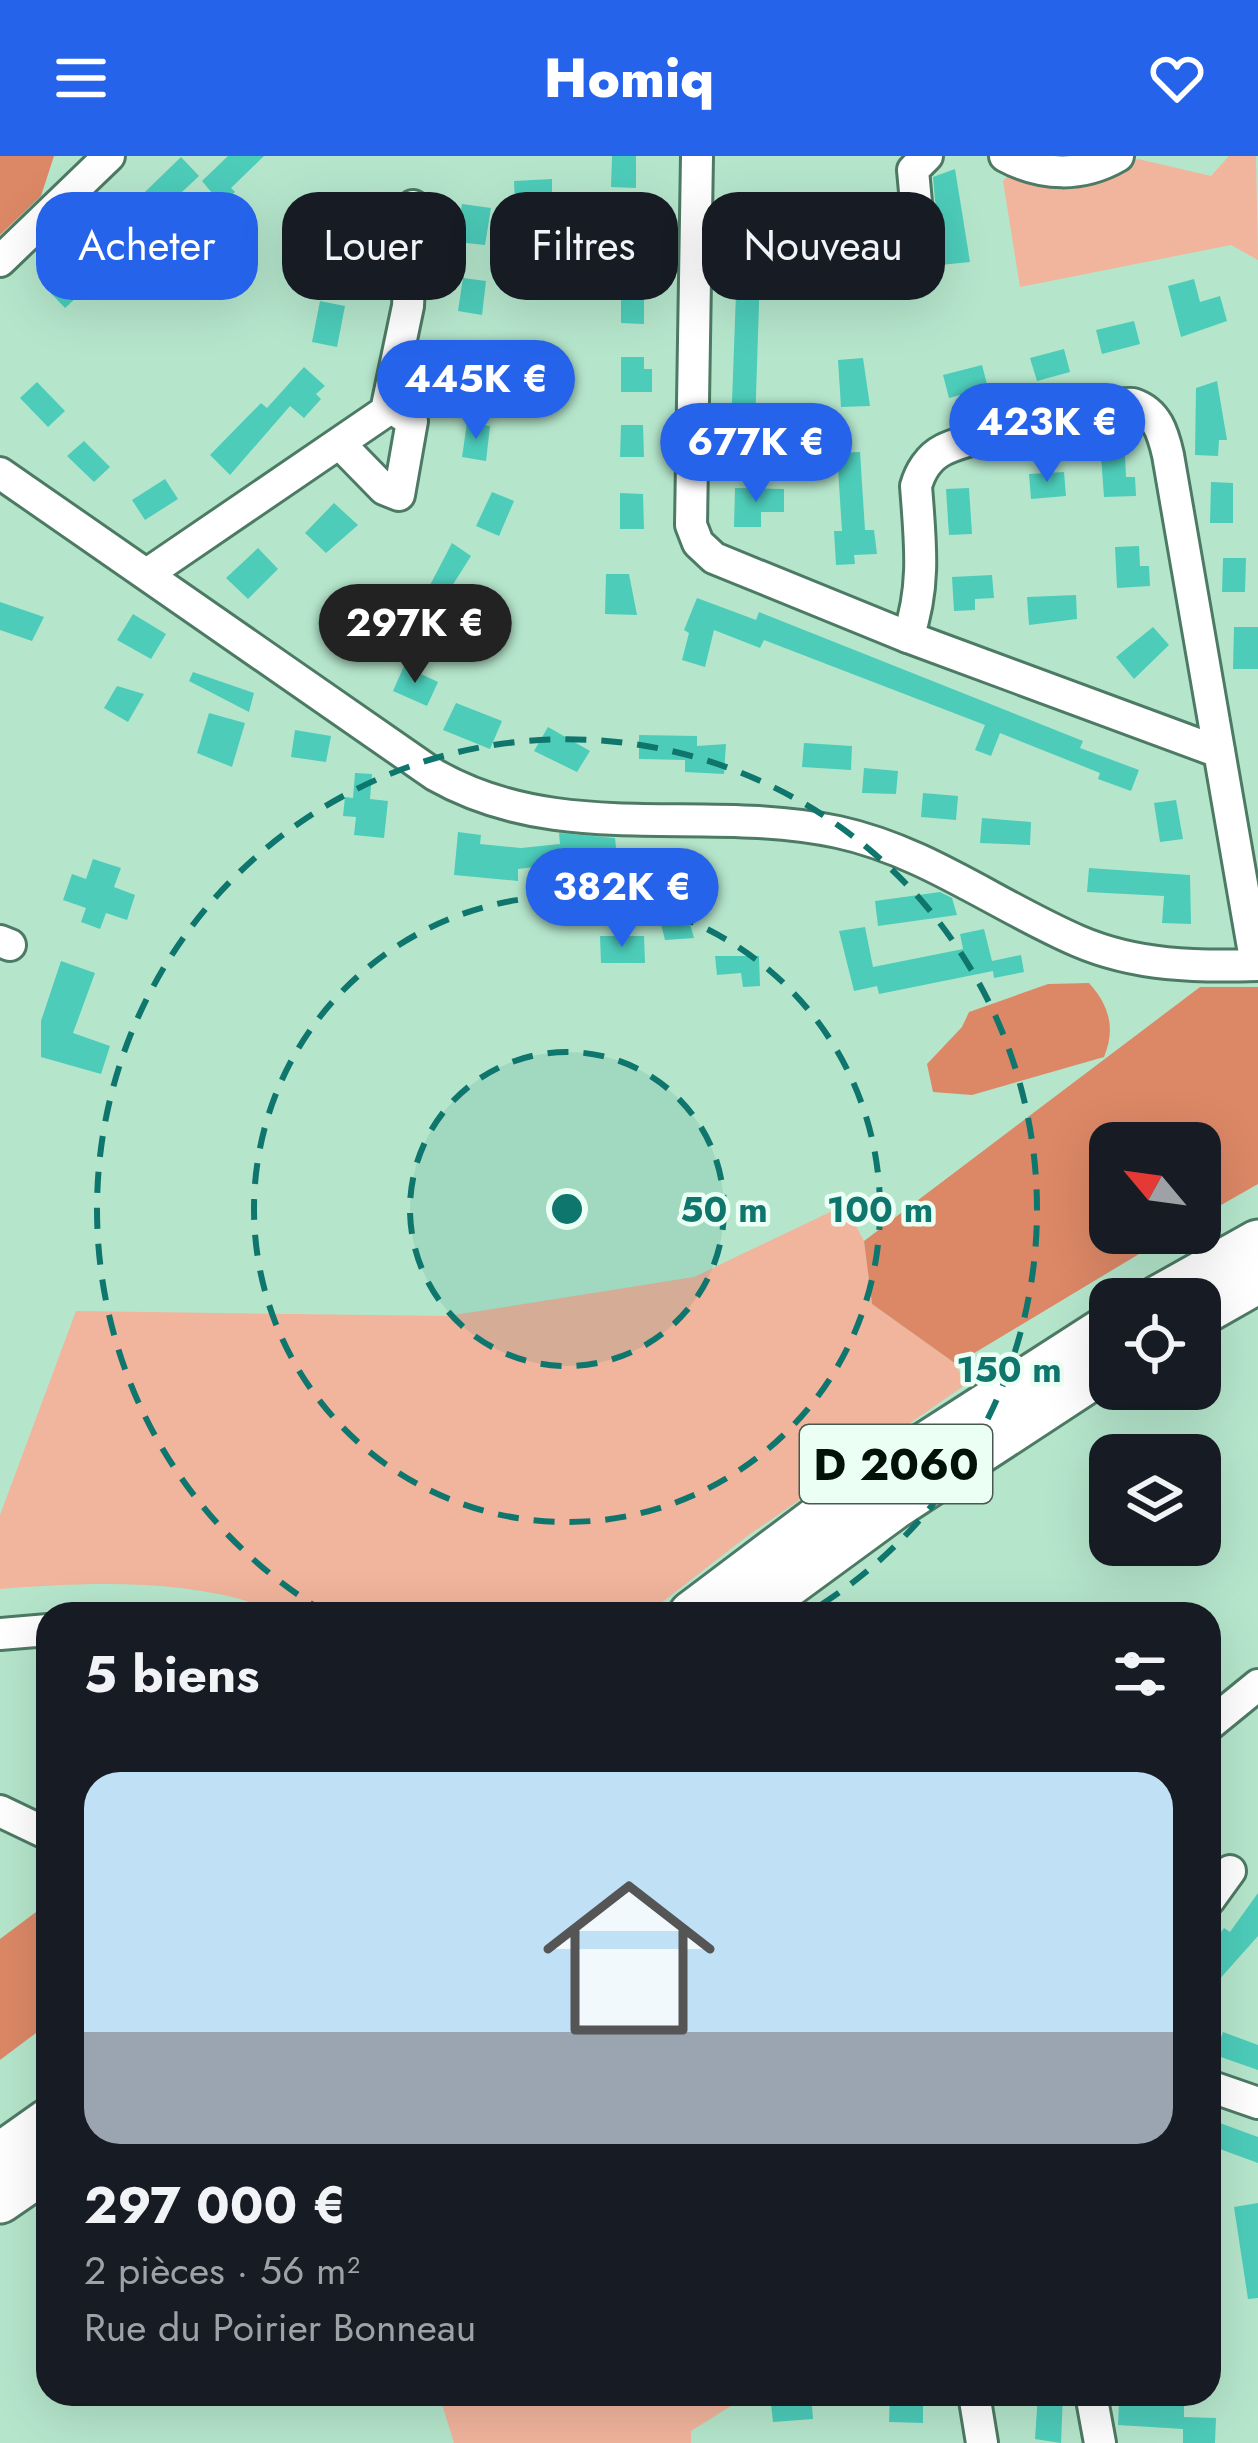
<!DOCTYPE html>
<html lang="fr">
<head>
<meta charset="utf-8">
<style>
  body { margin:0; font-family:Jost,sans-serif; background:#20242c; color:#f1f3f6; height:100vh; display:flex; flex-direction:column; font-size:45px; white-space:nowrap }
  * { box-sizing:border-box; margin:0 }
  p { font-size:39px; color:#9ea1a6 }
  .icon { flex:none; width:66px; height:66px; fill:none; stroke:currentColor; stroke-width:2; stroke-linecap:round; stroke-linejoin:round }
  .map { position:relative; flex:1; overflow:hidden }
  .details { position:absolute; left:36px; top:1446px; width:1185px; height:804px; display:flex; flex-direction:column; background:#171b24; border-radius:36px; box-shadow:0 12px 48px #0002 }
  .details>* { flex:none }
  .guide { position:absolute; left:36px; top:36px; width:1188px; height:108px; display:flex; gap:24px }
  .needle { width:78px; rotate:299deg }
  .controls { position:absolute; left:1089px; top:966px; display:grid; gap:24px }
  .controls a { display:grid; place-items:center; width:132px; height:132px; border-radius:24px; background:#171b24; box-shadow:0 12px 48px #0002; font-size:60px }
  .price { position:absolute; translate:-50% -102px; padding:0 27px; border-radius:42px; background:#2563eb; color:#fff; font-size:39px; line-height:78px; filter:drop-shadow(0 3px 6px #0008) }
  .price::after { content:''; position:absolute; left:50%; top:72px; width:36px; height:27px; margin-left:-18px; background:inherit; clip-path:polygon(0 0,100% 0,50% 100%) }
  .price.current { background:#222; color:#fff }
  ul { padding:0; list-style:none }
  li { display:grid; align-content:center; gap:24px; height:636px; padding:0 48px }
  li span { display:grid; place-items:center; height:372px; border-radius:36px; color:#555 }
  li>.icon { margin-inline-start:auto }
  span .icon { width:216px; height:216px; fill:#fffc; stroke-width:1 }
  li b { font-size:51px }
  h2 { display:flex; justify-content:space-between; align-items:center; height:144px; padding:0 48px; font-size:51px }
  .pill { padding:0 42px; border-radius:36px; background:#171b24; box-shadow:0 12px 48px #0002; font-size:42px; line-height:108px }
  .pill.current { background:#2563eb; color:#fff }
  header { display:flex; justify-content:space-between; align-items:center; height:156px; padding:0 48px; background:#2563eb; color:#fff; font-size:54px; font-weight:800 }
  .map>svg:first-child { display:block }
  .green { fill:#f1b49c }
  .forest { fill:#dc8866 }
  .building { fill:#4dccba }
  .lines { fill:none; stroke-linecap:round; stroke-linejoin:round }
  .minor-casing { stroke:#4d7a64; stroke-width:36 }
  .highway-casing { stroke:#4d7a64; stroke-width:51 }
  .minor { stroke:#fff; stroke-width:30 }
  .highway { stroke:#fff; stroke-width:45 }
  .ring { fill:none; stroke:#0f766e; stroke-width:6; stroke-dasharray:21 15 }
  .labels { text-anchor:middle; stroke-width:9; stroke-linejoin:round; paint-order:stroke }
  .shield { fill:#ecfff4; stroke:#485850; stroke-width:3 }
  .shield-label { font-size:45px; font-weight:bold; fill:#021109 }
  .centre { fill:#0f766e; stroke:#ecfff4; stroke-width:6 }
  .ring-label { font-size:36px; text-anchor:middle; font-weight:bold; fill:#0f766e; stroke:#ecfff4; stroke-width:9; stroke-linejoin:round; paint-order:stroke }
</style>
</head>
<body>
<header><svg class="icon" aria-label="menu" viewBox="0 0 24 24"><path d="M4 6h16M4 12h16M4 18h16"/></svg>Homiq<svg class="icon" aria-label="heart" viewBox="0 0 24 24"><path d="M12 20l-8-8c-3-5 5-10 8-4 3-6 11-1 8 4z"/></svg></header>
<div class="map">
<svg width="1258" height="2287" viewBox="0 0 1258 2287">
  <rect width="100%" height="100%" fill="#b5e6cc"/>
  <g class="green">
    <path d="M1229,0H1256L1258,104L1231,89L1020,131L1003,25L1009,19C1057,41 1096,32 1138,3L1211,20Z"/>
    <path d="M845,1049L864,1085L872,1148L956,1208L965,1229L746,1381L647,1458H283C197,1421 92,1426 0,1433V1359L76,1155L448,1160L694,1121Z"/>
    <path d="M439,2238H750L691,2275V2287H454Z"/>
  </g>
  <g class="forest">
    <path d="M0,0H54L41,40L0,79Z"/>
    <path d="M1089,827C1109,849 1116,872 1104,901L972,939L933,936L927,908L962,871L969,856L1048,828Z"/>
    <path d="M1200,831H1258V1028L1200,1061V987H1110V1077H1174L956,1208L872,1148L864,1085Z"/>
    <path d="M48,1747V1868L0,1904V1783Z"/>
  </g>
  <g class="building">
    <path d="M228,0H264L231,32L235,36L222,49L202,25Z"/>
    <path d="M612,0H636V32L611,31Z"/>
    <path d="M181,1L199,20L148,68L152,72L65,152L46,132Z"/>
    <path d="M955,13L970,106L941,109L933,21Z"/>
    <path d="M552,23V53L531,55L532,94L517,95L514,25Z"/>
    <path d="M462,48L491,52L485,89L456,86Z"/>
    <path d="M739,55L762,56L754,301H730Z"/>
    <path d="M327,56L363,64L359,88L345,86L340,110L317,106Z"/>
    <path d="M612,65H636L635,99H611Z"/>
    <path d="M463,122L486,125L482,159L458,155Z"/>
    <path d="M1194,123L1200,146L1220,140L1227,165L1181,181L1168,130Z"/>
    <path d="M621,133H644V168L621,167Z"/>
    <path d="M320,145L345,150L337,191L312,186Z"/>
    <path d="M1134,165L1140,188L1102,198L1096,174Z"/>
    <path d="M1064,193L1070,216L1037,225L1030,202Z"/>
    <path d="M465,195L492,199L487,236L461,232Z"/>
    <path d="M621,201H644V213H652V236H621Z"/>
    <path d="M863,202L870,250L841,251L838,204Z"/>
    <path d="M982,209L988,232L949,242L943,219Z"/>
    <path d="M304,211L325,230L316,238L321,243L304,262L290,250L230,319L210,299L261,247L267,252Z"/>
    <path d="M1217,225L1227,284H1219L1218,300L1195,299L1196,232Z"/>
    <path d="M37,226L65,255L48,271L20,242Z"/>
    <path d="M467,267L490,270L486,305L462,301Z"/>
    <path d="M621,269H643L644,301H620Z"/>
    <path d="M84,285L110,311L94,326L67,300Z"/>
    <path d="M860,296L865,374H874L877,398L854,399L855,408L836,409L834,375H842L837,297Z"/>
    <path d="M1125,299L1126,321H1135L1136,340L1104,341L1101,300Z"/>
    <path d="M1064,316L1066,340L1031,343L1029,318Z"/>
    <path d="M165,323L178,343L145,364L132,344Z"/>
    <path d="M1211,326L1233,327V367H1210Z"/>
    <path d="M735,332L784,333V356H761V371H734Z"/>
    <path d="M969,332L972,378L949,379L946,333Z"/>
    <path d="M492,336L514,345L499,380L476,370Z"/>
    <path d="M620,337L643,338L644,373H620Z"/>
    <path d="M334,347L358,369L326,397L305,377Z"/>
    <path d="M452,387L471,400L445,441L429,431Z"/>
    <path d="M1139,390L1140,410H1149L1150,430L1117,432L1115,391Z"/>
    <path d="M258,392L278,413L248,443L226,422Z"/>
    <path d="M1223,402H1246L1245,436H1222Z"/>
    <path d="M606,418H629L637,459L605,458Z"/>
    <path d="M992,419L994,442L975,443V454L954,455L952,421Z"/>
    <path d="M1076,439L1077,463L1029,469L1027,441Z"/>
    <path d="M697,442L756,464L759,456L1083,585L1080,592L1139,614L1131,635L1098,623L1100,617L1000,577L991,600L975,594L985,569L764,484L760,492L714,474L705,511L682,504L689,477L684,474Z"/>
    <path d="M0,446L44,461L32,485L0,474Z"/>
    <path d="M133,458L166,478L151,503L117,484Z"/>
    <path d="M343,461L374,485L359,506L327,483Z"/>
    <path d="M1153,471L1169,489L1134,523L1116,501Z"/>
    <path d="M1234,471H1258V513H1233Z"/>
    <path d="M404,510L438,526L427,550L393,535Z"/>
    <path d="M193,516L254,537L249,556L189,525Z"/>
    <path d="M117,530L144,538L128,566L104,552Z"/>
    <path d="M456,547L502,565L490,593L443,574Z"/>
    <path d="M209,557L245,567L232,611L197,597Z"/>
    <path d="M548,571L590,595L577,616L534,595Z"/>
    <path d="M295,574L331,580L326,606L291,601Z"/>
    <path d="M639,579L697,580V590L726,588L724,618L685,616V604L639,603Z"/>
    <path d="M804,587L852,590L851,614L802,611Z"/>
    <path d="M864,612L898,615L896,638L862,637Z"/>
    <path d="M355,617L372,618L370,643L388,645L384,682L354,679L356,661L343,660L345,641L353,642Z"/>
    <path d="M923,637L958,640L956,664L921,661Z"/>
    <path d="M1176,644L1183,683L1160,686L1154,647Z"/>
    <path d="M982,662L1031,666L1030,689L980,687Z"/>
    <path d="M458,676L481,679L480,688L521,692L560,688L559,677L615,682L617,701L518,713V725L454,719Z"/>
    <path d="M668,695L682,761H688L694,782L665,784L654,740L640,744L629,700Z"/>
    <path d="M93,703L121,712L114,731L135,739L127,764L106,757L100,773L81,766L86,752L63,744L72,718L86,723Z"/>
    <path d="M1089,712L1190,719L1191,768L1162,767L1164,740L1087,736Z"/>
    <path d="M940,736L952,742L957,759L878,770L875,745Z"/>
    <path d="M865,771L873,811L963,793L960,778L984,773L992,805L1021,799L1024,816L994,822L993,815L879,838L877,830L854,835L839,775Z"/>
    <path d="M600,780H644L645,807H601Z"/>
    <path d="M715,800H759L760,830L743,831L741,817L717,819Z"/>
    <path d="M61,805L95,817L73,877L110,890L101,918L41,901V865Z"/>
    <path d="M1258,1737V1780L1209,1835V1793L1224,1772L1230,1776Z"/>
    <path d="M1223,1876L1258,1889V1914L1215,1899Z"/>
    <path d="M1209,1963L1258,1981V2007L1209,1989Z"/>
    <path d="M1258,2047V2142L1248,2143L1234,2051Z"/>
    <path d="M785,2238H811L813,2263L773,2266L770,2239Z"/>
    <path d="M890,2238H923V2267L889,2266Z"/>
    <path d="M1038,2238H1063L1061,2287L1035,2283Z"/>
    <path d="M1119,2246L1184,2248V2261L1216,2262L1215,2287H1183V2273L1118,2269Z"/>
  </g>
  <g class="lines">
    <defs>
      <g id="minor">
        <path d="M697,0L691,369L698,387L714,402L908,481L1219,596"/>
        <path d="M1005,0C1042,20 1082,21 1118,0"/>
        <path d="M0,105L109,0"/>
        <path d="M922,112L913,14L927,0"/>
        <path d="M341,289L384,333L399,339L412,265L388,250"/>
        <path d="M0,317L435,619C562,691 701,647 838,676C926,695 997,750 1078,785C1136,810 1197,811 1258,809"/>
        <path d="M150,416L386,255L408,150L413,50"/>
        <path d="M908,481C926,430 920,384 916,330C920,316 929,301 943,294C963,283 1118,243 1133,248C1157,256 1163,277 1168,299L1256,809"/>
        <path d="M0,785L10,789"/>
        <path d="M0,1478L48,1474"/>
        <path d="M1209,1569L1258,1529"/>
        <path d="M0,1655L48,1678"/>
        <path d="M1209,1744L1230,1715"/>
        <path d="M1209,1930L1258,1947"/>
        <path d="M974,2238L982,2287"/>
        <path d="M1091,2238L1100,2287"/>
      </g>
      <g id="highway">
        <path d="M1158,1143L1258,1087"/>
        <path d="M1200,1157L1258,1124"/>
        <path d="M692,1458L858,1333L1110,1171"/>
        <path d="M747,1458L893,1351L1110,1209"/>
        <path d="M0,2000L48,1966"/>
        <path d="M0,2044L48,2011"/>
      </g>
    </defs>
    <use href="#minor" class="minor-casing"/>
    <use href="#highway" class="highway-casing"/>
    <use href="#minor" class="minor"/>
    <use href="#highway" class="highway"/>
  </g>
  <circle cx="567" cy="1053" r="157" fill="#0f766e" fill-opacity=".12"/>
  <g class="ring">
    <circle cx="567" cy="1053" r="157"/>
    <circle cx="567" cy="1053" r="313"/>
    <path d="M328 1458A470 470 0 1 1 806 1458"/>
  </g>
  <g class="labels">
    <rect class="shield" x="800" y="1269" width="192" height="78" rx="9"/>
    <g class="shield-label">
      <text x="896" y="1324">D 2060</text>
    </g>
  </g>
  <circle cx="567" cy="1053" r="18" class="centre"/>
  <g class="ring-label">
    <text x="724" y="1066">50 m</text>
    <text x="880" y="1066">100 m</text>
    <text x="1009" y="1226">150 m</text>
  </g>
</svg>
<div class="controls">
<a><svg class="needle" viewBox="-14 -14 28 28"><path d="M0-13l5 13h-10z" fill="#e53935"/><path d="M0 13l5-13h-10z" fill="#9ea1a6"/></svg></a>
<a><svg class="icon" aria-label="locate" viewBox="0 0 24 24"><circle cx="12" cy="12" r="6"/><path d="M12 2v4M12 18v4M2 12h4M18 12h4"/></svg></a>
<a><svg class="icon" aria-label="layers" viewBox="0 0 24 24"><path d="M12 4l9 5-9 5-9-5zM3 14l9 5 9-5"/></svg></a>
</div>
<b class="price" style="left:476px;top:286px">445K €</b>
<b class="price" style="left:1047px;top:329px">423K €</b>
<b class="price" style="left:756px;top:349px">677K €</b>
<b class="price current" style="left:415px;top:530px">297K €</b>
<b class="price" style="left:622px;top:794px">382K €</b>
<div class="guide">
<a class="pill current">Acheter</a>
<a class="pill">Louer</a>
<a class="pill">Filtres</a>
<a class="pill">Nouveau</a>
</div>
<section class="details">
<h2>5 biens<svg class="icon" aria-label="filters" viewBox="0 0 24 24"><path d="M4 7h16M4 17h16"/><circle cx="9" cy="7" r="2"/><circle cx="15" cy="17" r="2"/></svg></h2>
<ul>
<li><span style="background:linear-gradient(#bfe0f5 70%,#9aa5b1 0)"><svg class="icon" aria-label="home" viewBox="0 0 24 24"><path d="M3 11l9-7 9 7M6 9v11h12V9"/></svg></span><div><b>297 000 €</b><p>2 pièces · 56 m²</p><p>Rue du Poirier Bonneau</p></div></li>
</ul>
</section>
</div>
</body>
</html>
